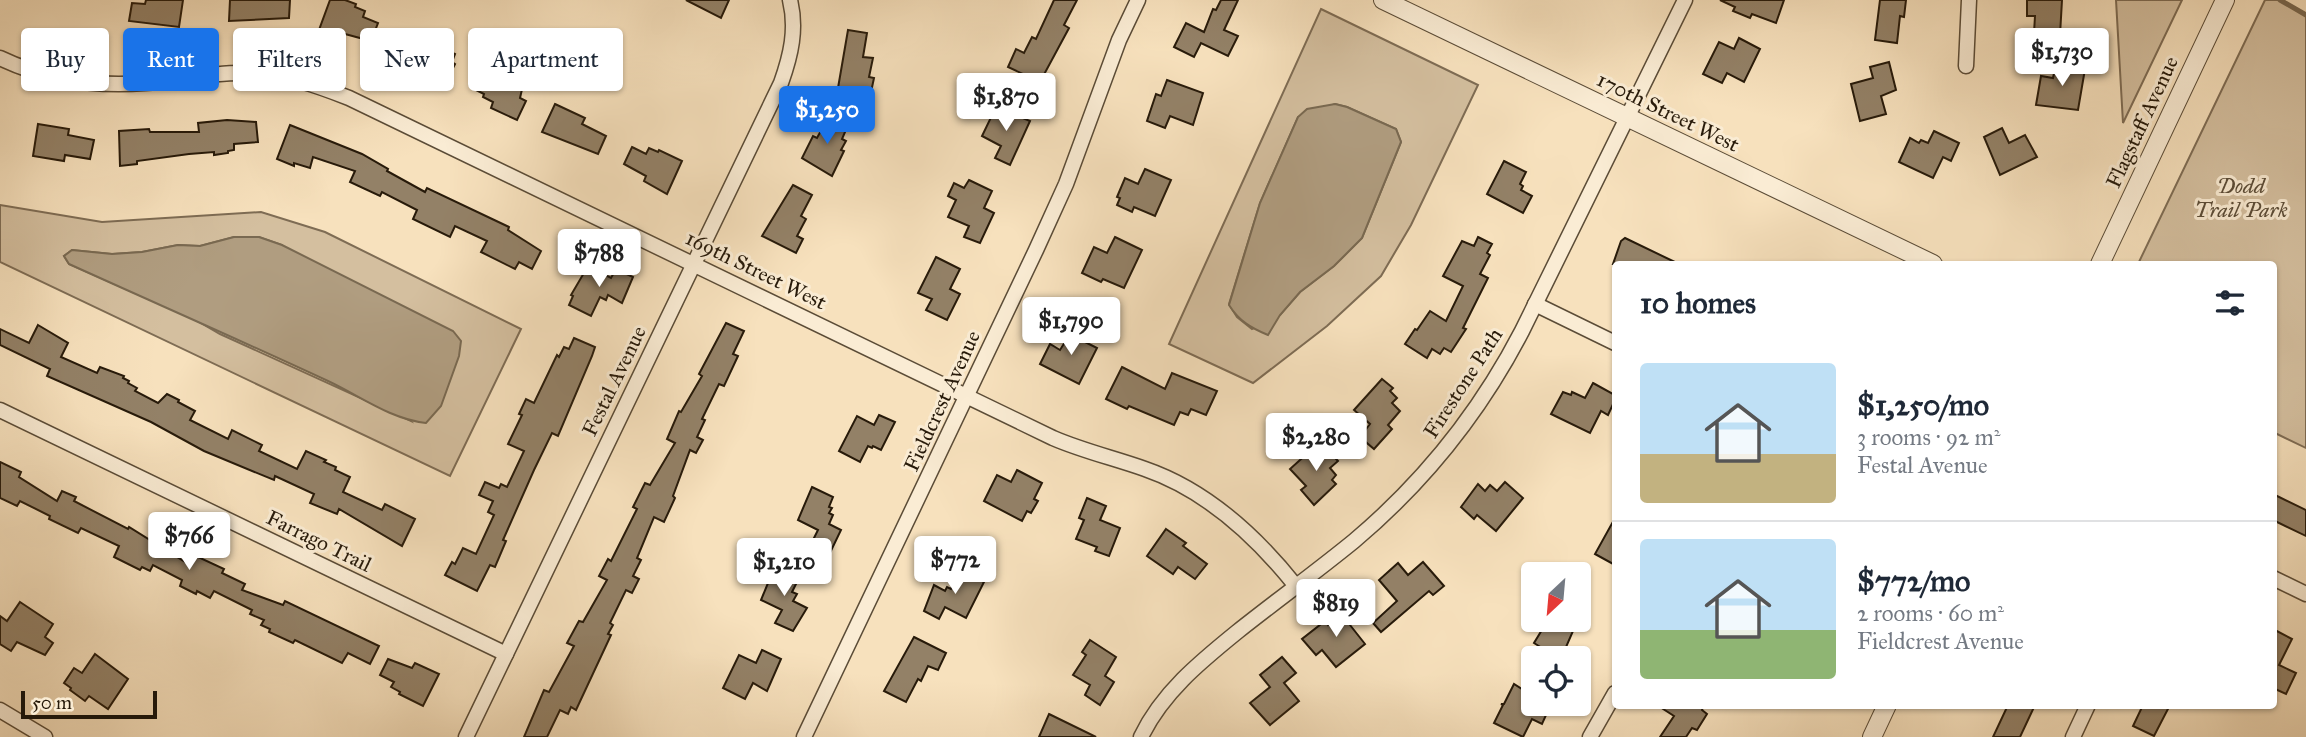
<!DOCTYPE html>
<html lang="en">
<head>
<meta charset="utf-8">
<style>
  body { margin:0; font-family:"IM FELL Great Primer",serif; background:#f2f2f3; color:#1f2937; height:100vh; display:flex; flex-direction:column; font-size:26px; white-space:nowrap }
  * { box-sizing:border-box; margin:0 }
  p { font-size:23px; color:#747a83 }
  .icon { flex:none; width:38px; height:38px; fill:none; stroke:currentColor; stroke-width:2; stroke-linecap:round; stroke-linejoin:round }
  .map { position:relative; flex:1; overflow:hidden }
  .sheet { position:absolute; left:1612px; top:261px; width:665px; height:448px; display:flex; flex-direction:column; background:#fff; border-radius:7px; box-shadow:0 2px 5px #0004 }
  .sheet>* { flex:none }
  .banner { position:absolute; left:21px; top:28px; width:665px; height:63px; display:flex; gap:14px }
  .needle { width:46px; rotate:206deg }
  .fabs { position:absolute; left:1521px; top:562px; display:grid; gap:14px }
  .fabs a { display:grid; place-items:center; width:70px; height:70px; border-radius:7px; background:#fff; box-shadow:0 2px 5px #0004; font-size:35px }
  .scale { position:absolute; left:21px; bottom:18px; width:136px; box-sizing:border-box; padding-left:7px; border:4px solid #271a0a; border-top:0; font-size:19px; line-height:24px; white-space:nowrap; color:#271a0a; -webkit-text-stroke:5px #faecd4; paint-order:stroke }
  .price { position:absolute; translate:-50% -60px; padding:0 16px; border-radius:7px; background:#fff; color:#222; font-size:23px; line-height:46px; filter:drop-shadow(0 2px 4px #0008) }
  .price::after { content:''; position:absolute; left:50%; top:42px; width:21px; height:16px; margin-left:-10px; background:inherit; clip-path:polygon(0 0,100% 0,50% 100%) }
  .price.selected { background:#1a73e8; color:#fff }
  ul { padding:0; list-style:none }
  li { display:flex; align-items:center; gap:21px; height:175px; padding:0 28px }
  li+li { border-top:2px solid #e0e1e3 }
  li span { display:grid; place-items:center; flex:none; width:196px; height:140px; border-radius:7px; color:#555 }
  li>.icon { margin-inline-start:auto }
  span .icon { width:84px; height:84px; fill:#fffc; stroke-width:1 }
  li b { font-size:30px }
  h2 { display:flex; justify-content:space-between; align-items:center; height:84px; padding:0 28px; font-size:30px }
  .chip { padding:0 24px; border-radius:7px; background:#fff; box-shadow:0 2px 5px #0004; font-size:24px; line-height:63px }
  .chip.selected { background:#1a73e8; color:#fff }
  .map>svg:first-child { display:block }
  .green { fill:#d4bf9f; stroke:#7e6c54; stroke-width:2; fill-rule:evenodd }
  .water { fill:#b09d80; stroke:#796951; stroke-width:2 }
  .lines { fill:none; stroke-linecap:round; stroke-linejoin:round }
  .stream { stroke:#796951; stroke-width:5 }
  .building { fill:#938167; stroke:#271a0a; stroke-width:2 }
  .minor-casing { stroke:#5b4c37; stroke-width:17 }
  .tertiary-casing { stroke:#5b4c37; stroke-width:20 }
  .minor { stroke:#faecd4; stroke-width:14 }
  .tertiary { stroke:#faecd4; stroke-width:18 }
  .labels { text-anchor:middle; stroke-width:6; stroke-linejoin:round; paint-order:stroke }
  .street-label { font-size:21px; fill:#271a0a; stroke:#faecd4 }
  .park-label { font-size:21px; font-style:italic; fill:#5b4c37; stroke:#faecd4 }
</style>
</head>
<body>
<div class="map">
<svg width="2306" height="737" viewBox="0 0 2306 737">
  <rect width="100%" height="100%" fill="#f7e1bd"/>
  <filter id="stains"><feTurbulence type="fractalNoise" baseFrequency=".00286" numOctaves="4"/><feColorMatrix values="0 0 0 0 .2 0 0 0 0 .09 0 0 0 0 .02 0 0 0 .5 -.17"/></filter>
  <radialGradient id="worn" r=".72"><stop offset=".6" stop-color="#630" stop-opacity="0"/><stop offset="1" stop-color="#630" stop-opacity=".3"/></radialGradient>
  <g class="green">
    <path d="M2116,0H2182L2123,123Z"/>
    <path d="M2265,0H2282L2306,14V448L2273,432V264H2138Z"/>
    <path d="M1321,9L1478,85L1411,225L1381,276L1327,326L1253,383L1169,344ZM1335,104L1347,107L1396,129L1401,142L1362,238L1334,266L1300,292L1280,315L1252,329L1237,317L1229,304L1260,203L1298,117Z"/>
    <path d="M0,205L102,222L261,212L325,232L521,329L450,476L0,262ZM234,237H259L282,245L411,421L220,334L194,319L69,264L64,256L72,250L112,254L142,252L178,245L200,246Z"/>
  </g>
  <g class="water">
    <path d="M1335,104L1347,107L1396,129L1401,142L1362,238L1334,266L1300,292L1280,315L1268,335C1251,328 1239,321 1229,305L1260,203L1298,117L1307,109Z"/>
    <path d="M234,237H259L282,245L453,331L461,341L459,356L441,406L426,423C390,419 360,396 328,381C242,341 155,303 69,264L64,256L72,250L112,254L142,252L178,245L200,246Z"/>
  </g>
  <g class="lines">
    <path class="stream" d="M2280,0L2306,15"/>
  </g>
  <g class="building">
    <path d="M146,0H183L179,27L129,21L132,3L145,4Z"/>
    <path d="M230,0H290L289,18L229,21Z"/>
    <path d="M330,0H345L356,4L355,7L365,11L363,17L378,23L371,41L345,34L343,39L319,30Z"/>
    <path d="M686,0H729L721,18Z"/>
    <path d="M1054,0H1077L1064,25L1069,28L1040,82L1008,67L1016,49L1024,53L1032,37L1036,39Z"/>
    <path d="M1221,0H1238L1224,30L1238,36L1228,56L1201,43L1194,57L1174,47L1186,23L1204,32L1213,9L1216,10Z"/>
    <path d="M1720,0H1784L1776,23L1752,14L1750,18L1733,11L1735,7Z"/>
    <path d="M1880,0H1906L1904,17L1900,16L1897,43L1875,40Z"/>
    <path d="M2027,0H2062L2060,35L2034,33L2035,16H2027Z"/>
    <path d="M405,30L455,54L452,62L455,64L446,82L424,71L422,76L390,60Z"/>
    <path d="M848,30L867,33L863,57L873,58L869,77L874,78L871,92L849,87L838,88Z"/>
    <path d="M1739,38L1760,49L1744,82L1727,73L1722,83L1703,74L1719,42L1734,49Z"/>
    <path d="M1889,62L1896,90L1881,96L1886,114L1860,121L1851,84L1873,78L1870,67Z"/>
    <path d="M2056,64L2085,69L2078,110L2036,105L2041,76L2053,78Z"/>
    <path d="M487,68L523,85L520,98L526,101L517,120L491,108L493,102L483,97L484,94L476,90Z"/>
    <path d="M1167,80L1203,93L1193,125L1170,116L1165,128L1147,121L1156,94L1161,96Z"/>
    <path d="M555,104L585,118L582,124L606,136L598,154L542,132Z"/>
    <path d="M996,107L1030,121L1010,165L995,158L1001,146L982,136Z"/>
    <path d="M829,116L848,125L842,139L846,141L841,150L844,151L832,176L802,158L813,136L817,138Z"/>
    <path d="M227,120L256,122L258,142L234,144V150L228,151V153L214,155V152L189,154L137,161V164L120,166L119,131L149,129L150,132H199L198,123Z"/>
    <path d="M38,124L69,129L68,135L94,140L90,159L65,155L64,161L33,156Z"/>
    <path d="M290,125L362,154L388,169L387,171L425,192L427,188L509,227L508,230L541,251L532,269L519,262L515,269L481,252L487,241L455,226L450,237L413,219L417,210L382,192L380,196L350,182L355,171L313,157L310,168L294,163V166L277,159Z"/>
    <path d="M2002,128L2009,143L2025,135L2037,157L2000,175L1984,137Z"/>
    <path d="M1934,131L1959,143L1951,161L1943,157L1933,178L1899,162L1910,138L1919,143L1921,140L1928,143Z"/>
    <path d="M632,147L646,154L649,148L658,152L659,150L682,161L667,194L644,181L646,176L624,164Z"/>
    <path d="M1504,161L1526,172L1520,184L1523,186L1521,190L1532,196L1523,213L1487,194Z"/>
    <path d="M1145,169L1171,180L1155,216L1134,207L1132,212L1117,205L1120,198L1117,197L1125,178L1138,184Z"/>
    <path d="M969,180L992,191L984,208L994,213L980,243L964,237L969,226L948,217L956,200L948,196L954,183L964,188Z"/>
    <path d="M793,185L812,195L801,216L806,219L797,236L803,239L796,253L762,236Z"/>
    <path d="M1115,237L1142,250L1124,288L1103,279L1101,282L1082,273L1094,247L1107,253Z"/>
    <path d="M1478,237L1492,244L1487,253L1490,255L1480,274L1488,278L1463,328L1466,329L1451,352L1444,348L1440,354L1432,349L1427,358L1405,344L1415,329L1417,330L1430,311L1446,321L1463,286L1443,276L1462,241L1474,246Z"/>
    <path d="M1625,238L1679,264H1613L1621,241Z"/>
    <path d="M936,257L960,269L950,289L960,294L947,320L926,310L932,299L918,293Z"/>
    <path d="M588,266L611,278L616,269L633,277L622,303L608,295L606,300L600,297L591,316L569,305L573,296L571,295Z"/>
    <path d="M726,323L744,331L733,354L738,356L724,386L719,384L702,419L705,420L697,437L703,440L696,453L690,450L673,496L675,498L664,522L654,517L637,558L641,560L633,576L639,579L632,593L626,590L610,623L613,625L608,634L611,635L576,710L571,707L568,714L560,710L547,737H524L544,690L549,692L574,646L567,643L579,621L583,622L607,580L599,576L608,559L611,561L637,509L633,507L645,483L650,485L675,443L667,439L679,411L681,412L702,376L699,374Z"/>
    <path d="M38,325L68,343L61,357L97,373L100,367L124,376L123,378L129,381L128,383L137,388L135,391L158,403L167,394L179,400L178,402L195,411L190,420L228,439L232,430L262,445L259,451L297,469L306,451L326,460L324,462L336,467L335,470L350,477L343,492L382,510L385,504L415,519L402,546L339,509L337,514L310,503L314,494L275,476L274,480L204,451L151,422L47,376L50,369L0,345V329L29,343Z"/>
    <path d="M1075,326L1087,332L1083,341L1097,348L1079,384L1040,364L1050,344L1060,350Z"/>
    <path d="M574,338L595,347L592,356L558,436L552,433L534,470L503,540L506,541L495,567L490,565L477,591L445,575L452,562L455,564L463,548L476,554L494,515L488,512L493,501L479,495L485,482L499,488L501,484L507,487L524,451L508,444L522,415L519,414L526,399L534,403L557,355L559,357L564,347L569,349Z"/>
    <path d="M1122,367L1165,389L1172,373L1217,391L1206,415L1191,409L1188,415L1180,412L1174,425L1129,406L1127,409L1106,399Z"/>
    <path d="M1382,379L1393,388L1390,391L1397,398L1392,403L1400,411L1388,425L1392,429L1374,449L1360,437L1370,424L1354,410Z"/>
    <path d="M1593,383L1615,395V400L1608,415L1601,411L1590,433L1551,414L1563,392L1571,395L1572,392L1585,398Z"/>
    <path d="M879,415L895,422L881,450L873,446L872,448L868,446L860,462L839,451L857,416L874,425Z"/>
    <path d="M1320,442L1338,461L1330,468L1336,475L1332,480L1336,484L1314,505L1301,490L1306,486L1290,469Z"/>
    <path d="M0,462L21,472L19,477L57,501L62,491L76,497L74,501L128,529L129,527L190,565L194,555L224,569L222,573L245,584L242,590L283,605L285,601L379,646L370,664L348,653L342,663L295,640L293,643L269,632L270,629L261,625L264,620L250,614L252,610L214,591L210,598L197,591L196,594L180,586L182,580L153,565L150,571L142,567L140,570L114,557L119,546L81,528L78,533L49,519L50,516L20,501L17,506L0,498Z"/>
    <path d="M1017,470L1042,483L1034,499L1038,501L1031,513L1027,511L1022,521L984,501L997,475L1011,482Z"/>
    <path d="M1505,482L1523,498L1496,531L1477,515L1474,519L1461,507L1478,484L1485,491L1490,485L1497,491Z"/>
    <path d="M812,487L833,497L829,507L832,508L829,513L833,515L829,524L841,530L828,557L809,548L818,530L798,520Z"/>
    <path d="M2273,494L2306,510V536L2273,520Z"/>
    <path d="M1087,498L1106,506L1100,520L1120,528L1109,556L1095,551L1097,547L1076,539L1084,520L1079,518Z"/>
    <path d="M1615,518V565L1595,554Z"/>
    <path d="M1166,529L1186,543L1183,546L1207,564L1195,579L1178,567L1173,574L1147,556Z"/>
    <path d="M1423,562L1444,586L1433,595L1429,591L1381,632L1373,623L1397,601L1379,580L1398,563L1408,575Z"/>
    <path d="M775,566L799,578L792,592L797,594L793,601L807,608L793,631L775,623L782,610L761,600Z"/>
    <path d="M960,570L984,582L966,618L945,607L939,619L924,611L934,585L945,591L947,587L951,589Z"/>
    <path d="M20,602L53,624L45,637L53,643L45,655L17,642L11,651L0,644V616L7,621Z"/>
    <path d="M1349,608L1358,618L1350,625L1365,644L1336,667L1322,650L1316,655L1302,639L1325,621L1328,625Z"/>
    <path d="M1548,620H1575L1570,628L1573,631L1566,647L1585,658H1558L1534,643Z"/>
    <path d="M2273,629L2292,639L2279,665L2296,673L2286,694L2273,688Z"/>
    <path d="M914,637L946,653L938,670L928,666L921,681L918,679L906,702L884,691Z"/>
    <path d="M1090,640L1116,657L1105,676L1114,682L1100,705L1085,695L1090,685L1073,675L1086,655L1082,652Z"/>
    <path d="M762,650L781,659L767,691L753,683L745,699L723,688L739,655L756,663Z"/>
    <path d="M95,654L128,679L108,709L89,696L85,701L70,690L71,688L64,683L74,668L82,673Z"/>
    <path d="M1282,657L1296,673L1284,683L1299,701L1270,725L1250,703L1270,687L1260,675Z"/>
    <path d="M388,659L412,668L415,663L439,674L423,706L399,694L400,692L391,687L394,682L380,675Z"/>
    <path d="M1533,666V704H1551L1542,724L1532,719L1523,737L1494,723L1503,705L1501,704H1504L1514,684L1522,689Z"/>
    <path d="M1657,705H1704L1702,710L1707,714L1697,730L1692,728L1686,737H1660L1674,716Z"/>
    <path d="M2008,705H2035L2020,737H1993Z"/>
    <path d="M2143,705H2170L2154,736L2133,726Z"/>
    <path d="M1049,714L1096,737H1039Z"/>
  </g>
  <g class="lines">
    <defs>
      <g id="minor">
        <path d="M0,58C46,80 94,87 145,83C179,80 212,72 246,73C282,73 316,85 349,98L1053,438C1083,451 1114,458 1145,469C1206,490 1255,535 1295,585"/>
        <path d="M1966,66L1969,0"/>
        <path d="M1535,304L1615,343"/>
        <path d="M0,410L506,654"/>
        <path d="M2273,578L2306,594"/>
        <path d="M0,710L45,737"/>
        <path d="M466,737L781,83C791,55 797,29 790,0"/>
        <path d="M804,737L1036,250L1066,184L1119,40L1138,0"/>
        <path d="M1141,737C1162,693 1200,662 1237,632C1276,601 1316,572 1354,541C1424,482 1480,412 1522,331L1685,0"/>
        <path d="M1590,737L1615,693"/>
        <path d="M2073,737L2088,705"/>
      </g>
      <g id="tertiary">
        <path d="M1383,0L1933,264"/>
        <path d="M2100,264L2225,0"/>
        <path d="M1872,737L1887,705"/>
      </g>
    </defs>
    <use href="#minor" class="minor-casing"/>
    <use href="#tertiary" class="tertiary-casing"/>
    <use href="#minor" class="minor"/>
    <use href="#tertiary" class="tertiary"/>
  </g>
  <g class="labels">
    <g class="street-label">
      <text transform="translate(1668 112) rotate(26)" y="7">170th Street West</text>
      <text transform="translate(2142 122) rotate(-65)" y="7">Flagstaff Avenue</text>
      <text transform="translate(756 270) rotate(26)" y="7">169th Street West</text>
      <text transform="translate(614 381) rotate(-64)" y="7">Festal Avenue</text>
      <text transform="translate(1463 383) rotate(-57)" y="7">Firestone Path</text>
      <text transform="translate(942 401) rotate(-65)" y="7">Fieldcrest Avenue</text>
      <text transform="translate(319 541) rotate(26)" y="7">Farrago Trail</text>
    </g>
    <g class="park-label">
      <text x="2241" y="193">Dodd<tspan x="2241" dy="24">Trail Park</tspan></text>
    </g>
  </g>
  <rect width="100%" height="100%" filter="url(#stains)"/>
  <rect width="100%" height="100%" fill="url(#worn)"/>
</svg>
<div class="fabs">
<a><svg class="needle" viewBox="-14 -14 28 28"><path d="M0-13l5 13h-10z" fill="#e53935"/><path d="M0 13l5-13h-10z" fill="#747a83"/></svg></a>
<a><svg class="icon" aria-label="locate" viewBox="0 0 24 24"><circle cx="12" cy="12" r="6"/><path d="M12 2v4M12 18v4M2 12h4M18 12h4"/></svg></a>
</div>
<div class="scale">50 m</div>
<b class="price" style="left:2062px;top:88px">$1,730</b>
<b class="price" style="left:1006px;top:133px">$1,870</b>
<b class="price selected" style="left:827px;top:146px">$1,250</b>
<b class="price" style="left:599px;top:289px">$788</b>
<b class="price" style="left:1071px;top:357px">$1,790</b>
<b class="price" style="left:1316px;top:473px">$2,280</b>
<b class="price" style="left:189px;top:572px">$766</b>
<b class="price" style="left:955px;top:596px">$772</b>
<b class="price" style="left:784px;top:598px">$1,210</b>
<b class="price" style="left:1336px;top:639px">$819</b>
<div class="banner">
<a class="chip">Buy</a>
<a class="chip selected">Rent</a>
<a class="chip">Filters</a>
<a class="chip">New</a>
<a class="chip">Apartment</a>
</div>
<section class="sheet">
<h2>10 homes<svg class="icon" aria-label="filters" viewBox="0 0 24 24"><path d="M4 7h16M4 17h16"/><circle cx="9" cy="7" r="2"/><circle cx="15" cy="17" r="2"/></svg></h2>
<ul>
<li><span style="background:linear-gradient(#bfe0f5 65%,#c2b280 0)"><svg class="icon" aria-label="home" viewBox="0 0 24 24"><path d="M3 11l9-7 9 7M6 9v11h12V9"/></svg></span><div><b>$1,250/mo</b><p>3 rooms · 92 m²</p><p>Festal Avenue</p></div></li>
<li><span style="background:linear-gradient(#bfe0f5 65%,#8fb573 0)"><svg class="icon" aria-label="home" viewBox="0 0 24 24"><path d="M3 11l9-7 9 7M6 9v11h12V9"/></svg></span><div><b>$772/mo</b><p>2 rooms · 60 m²</p><p>Fieldcrest Avenue</p></div></li>
</ul>
</section>
</div>
</body>
</html>
